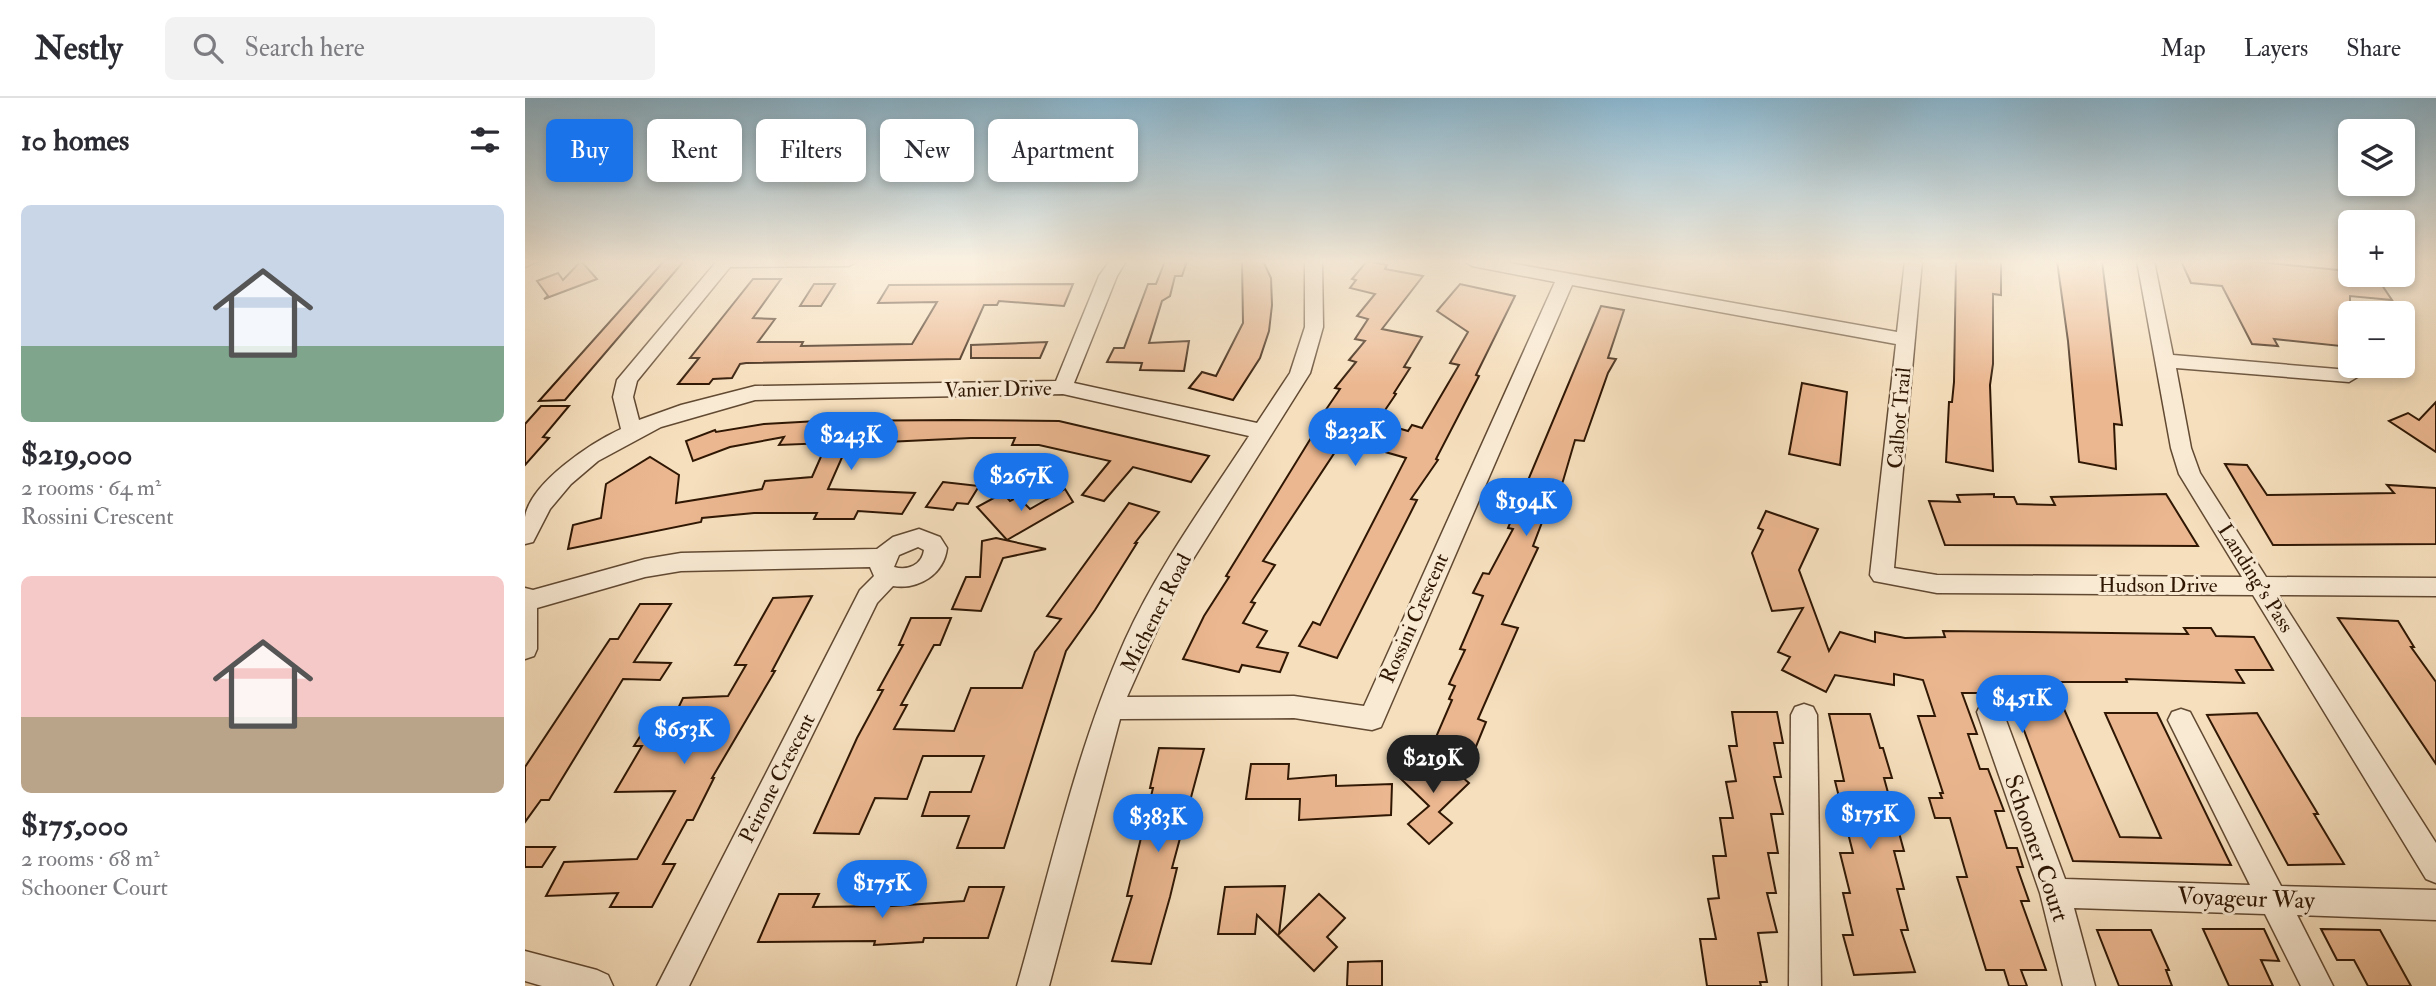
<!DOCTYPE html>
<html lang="en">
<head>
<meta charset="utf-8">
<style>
  body { margin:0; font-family:"IM FELL Double Pica",serif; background:#f2f2f3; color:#2b2b33; height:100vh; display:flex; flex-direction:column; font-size:26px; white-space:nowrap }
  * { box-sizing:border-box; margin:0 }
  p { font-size:23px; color:#7c7c81 }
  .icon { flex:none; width:38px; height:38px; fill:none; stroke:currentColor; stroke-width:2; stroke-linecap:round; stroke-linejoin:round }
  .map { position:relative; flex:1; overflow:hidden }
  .panel { display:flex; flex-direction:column; background:#fff; width:525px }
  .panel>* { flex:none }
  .hud { position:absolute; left:21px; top:21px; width:665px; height:63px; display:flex; gap:14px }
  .controls { position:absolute; left:1813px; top:21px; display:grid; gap:14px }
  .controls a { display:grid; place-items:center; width:77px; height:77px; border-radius:10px; background:#fff; box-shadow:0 4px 10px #0003; font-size:35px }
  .price { position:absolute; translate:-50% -60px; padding:0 16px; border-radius:24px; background:#1a73e8; color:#fff; font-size:23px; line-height:46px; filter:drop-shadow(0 2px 4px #0008) }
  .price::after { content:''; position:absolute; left:50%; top:42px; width:21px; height:16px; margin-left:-10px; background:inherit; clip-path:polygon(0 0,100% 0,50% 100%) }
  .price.active { background:#222; color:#fff }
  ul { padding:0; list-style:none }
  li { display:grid; align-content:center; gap:14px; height:371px; padding:0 21px }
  li span { display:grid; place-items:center; height:217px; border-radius:10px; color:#555 }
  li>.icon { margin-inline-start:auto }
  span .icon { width:126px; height:126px; fill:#fffc; stroke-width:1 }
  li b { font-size:30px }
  h2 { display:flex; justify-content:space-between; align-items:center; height:84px; padding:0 21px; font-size:30px }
  .pill { padding:0 24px; border-radius:10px; background:#fff; box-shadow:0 4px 10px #0003; font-size:24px; line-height:63px }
  .pill.active { background:#1a73e8; color:#fff }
  header { display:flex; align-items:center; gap:42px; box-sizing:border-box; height:98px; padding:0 35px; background:#fff; border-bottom:2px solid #e1e1e2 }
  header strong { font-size:33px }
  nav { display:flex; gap:38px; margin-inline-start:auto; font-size:24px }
  .search { width:490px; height:63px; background:#f2f2f3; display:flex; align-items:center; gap:18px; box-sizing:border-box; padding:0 24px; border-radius:10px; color:#7c7c81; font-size:26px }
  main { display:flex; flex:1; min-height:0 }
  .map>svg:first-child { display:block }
  .building { fill:#ebb790; stroke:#2f1704; stroke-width:2 }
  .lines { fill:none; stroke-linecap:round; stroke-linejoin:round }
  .street-casing { stroke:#614932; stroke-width:3 }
  .street { fill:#f9ead4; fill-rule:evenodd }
  .labels { text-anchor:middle; stroke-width:6; stroke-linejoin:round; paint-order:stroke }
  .street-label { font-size:21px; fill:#2f1704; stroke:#f9ead4 }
  .near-street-label { font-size:24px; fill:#2f1704; stroke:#f9ead4 }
</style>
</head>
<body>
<header>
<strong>Nestly</strong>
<div class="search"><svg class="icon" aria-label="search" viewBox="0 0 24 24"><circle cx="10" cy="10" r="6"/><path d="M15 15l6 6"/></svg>Search here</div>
<nav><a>Map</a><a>Layers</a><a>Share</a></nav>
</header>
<main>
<section class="panel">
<h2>10 homes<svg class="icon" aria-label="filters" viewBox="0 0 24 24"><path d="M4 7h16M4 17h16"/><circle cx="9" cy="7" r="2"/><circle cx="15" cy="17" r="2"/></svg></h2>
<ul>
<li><span style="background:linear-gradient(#c9d6e8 65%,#7fa58c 0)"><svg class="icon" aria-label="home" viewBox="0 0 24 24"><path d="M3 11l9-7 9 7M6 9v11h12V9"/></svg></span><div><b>$219,000</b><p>2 rooms · 64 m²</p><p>Rossini Crescent</p></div></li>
<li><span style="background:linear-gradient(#f6c9c9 65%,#b9a48a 0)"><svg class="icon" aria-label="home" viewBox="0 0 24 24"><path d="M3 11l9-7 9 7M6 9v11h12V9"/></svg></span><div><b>$175,000</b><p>2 rooms · 68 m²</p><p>Schooner Court</p></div></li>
</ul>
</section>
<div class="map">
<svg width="1911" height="888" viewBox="0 0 1911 888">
  <rect width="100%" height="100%" fill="#f6dfbd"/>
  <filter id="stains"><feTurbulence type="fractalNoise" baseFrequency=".00286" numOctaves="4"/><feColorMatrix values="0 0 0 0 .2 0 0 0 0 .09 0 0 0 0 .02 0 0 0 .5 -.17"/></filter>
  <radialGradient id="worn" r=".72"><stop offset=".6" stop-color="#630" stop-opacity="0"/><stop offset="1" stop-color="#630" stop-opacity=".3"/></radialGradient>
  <g class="building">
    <path d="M56,163L72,181L19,201L23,198L12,183L33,175L38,182Z"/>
    <path d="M139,163H159L40,302L14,303Z"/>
    <path d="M640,163H662L657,178H650L645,198L637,203L624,245L664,243L659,273L615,272L617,265L582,264L589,250H599L623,186H631Z"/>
    <path d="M717,163H738L746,180L747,207L744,233L735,260L708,302L664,290L677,274L691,278L718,225Z"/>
    <path d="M842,163L862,167L860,171L898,178L857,231L897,239L879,269L885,270L869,295L871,296L852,324L883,333L887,327L897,330L934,267L925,265L943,234L912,213L935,186L990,198L951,277L954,278L911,361L913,362L886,401L892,402L812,560L774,548L788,524L795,527L881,360L818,342L738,463L750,467L726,504L730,505L718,525L742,533L732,549L763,555L755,574L717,567L714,574L658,561L679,518L704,479L701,478L802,314L800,313L815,291L810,290L831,264L824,262L840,243L830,241L843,221L832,218L850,196L825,190L831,182L827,181Z"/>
    <path d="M1431,163H1476V197L1468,196V266L1465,287L1468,373L1421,364L1424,304H1427L1429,284Z"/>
    <path d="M1532,163H1577L1597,327L1589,326L1591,371L1554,364L1543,243Z"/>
    <path d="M1656,163H1725L1823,173L1825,177H1850L1867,202L1825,198V249L1749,241L1753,248L1727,246L1697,188L1666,185Z"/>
    <path d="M228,181H256L228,220L250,221L233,244H278L276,248L387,246L412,204L353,205L364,187L548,186L539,208L474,203L472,207H459L435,261L221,265L215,266L207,280L188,281L184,286H153L174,260H165Z"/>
    <path d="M289,186H310L296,208H275Z"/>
    <path d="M1076,208L1099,212L1083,260L1091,261L1083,275L1059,343L1050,342L1038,383L1028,407L1024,406L1008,448L1013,450L977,526L993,530L953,621L961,624L950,651L911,639L927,602L924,601L930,588L924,586L940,552L935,551L958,498L948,495L958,475L964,476L988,431L983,430Z"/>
    <path d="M522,244L515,260H446V247Z"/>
    <path d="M1277,285L1322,294L1315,367L1264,356Z"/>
    <path d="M1911,304V354L1864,323L1883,315L1894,322Z"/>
    <path d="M16,308H44L18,339L24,340L0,367V326Z"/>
    <path d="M431,322L534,323L684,358L666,384L608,369L579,403L557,397L585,363L514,347H487L490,340H446L361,344L358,348H322L303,391L390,395L377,416L333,413L329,421H289L292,415H229L177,420L176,424L43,451L48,427L76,420L81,386L125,359L154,377L151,405L237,391L240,383L287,379L302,345L254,347L259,339L205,349L168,363L161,343L190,332L191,334L239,326L293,323Z"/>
    <path d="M1700,366L1722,367L1742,397L1869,395L1862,387L1911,390V446L1748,447Z"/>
    <path d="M418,384L454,388L443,406L432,405L428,412L401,409Z"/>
    <path d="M540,391L548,404L482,442L452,409L478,395L485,403L493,399L505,411Z"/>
    <path d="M1469,396V399H1489L1492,406L1530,407L1526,399L1641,396L1673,448L1420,447L1404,403L1435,404L1432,397Z"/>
    <path d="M604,405L634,414L610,445H612L570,512L541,553L479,750H432L444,718H397L405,694H446L459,658H398L382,701L350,700L334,736L289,735L332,640L358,592H353L378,547H374L386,520H426L415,547H409L376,607H382L369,631L429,633L446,590H497L510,554L536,521L522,518Z"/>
    <path d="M1241,413L1293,431L1274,472L1304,553L1315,534L1350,544V534L1380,540L1420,539L1418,533L1663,536L1659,530H1686L1691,538L1729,539L1748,572H1711L1719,585L1601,581L1602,584H1535L1540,595H1532L1595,739L1636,740L1580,615H1632L1706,767L1548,763L1485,595H1437L1452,636H1443L1455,671H1463L1479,713H1470L1482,750H1492L1498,769H1492L1504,803H1496L1521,872H1496L1502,888H1484L1479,872H1461L1432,779H1442L1425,720H1410L1404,700H1417L1415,695H1418L1393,618H1410L1398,582L1369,576V587L1310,577L1301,594L1257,572L1265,559L1253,554L1278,510L1247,513L1227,455L1238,432L1233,430Z"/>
    <path d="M471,440L521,451L478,460L456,513L427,511L441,479H455L457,443Z"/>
    <path d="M287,498L247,573H250L187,680H189L168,722H162L138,766H150L127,809H85L93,795L21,798L39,764L112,761L150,693L90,694L117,648H109L128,618L149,619L158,600L203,598L221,567H210L248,500Z"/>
    <path d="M115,506H146L109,564L146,565L135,582L98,581L24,702H16L0,724V669L85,541H93Z"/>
    <path d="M1813,520L1873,523L1889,549H1886L1911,584V666Z"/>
    <path d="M1207,614H1252L1258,645H1249L1256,679H1249L1258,716H1246L1253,755H1243L1251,795H1242L1252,834L1233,835L1242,884H1235L1236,888H1182L1175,841H1191L1183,801L1194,800L1188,758H1201L1195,720H1208L1201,684L1211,683L1204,648H1212Z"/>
    <path d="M1732,615L1793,716H1789L1819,766L1763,767L1682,617Z"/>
    <path d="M1304,616H1345L1355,650H1358L1367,680H1359L1379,753H1369L1379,791H1372L1383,832H1376L1390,874L1329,877L1318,837H1328L1318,795H1325L1315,755H1328L1310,683H1319Z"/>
    <path d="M634,650L679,651L647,770H652L645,799L626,866L587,863L607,798H602L628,690H625Z"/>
    <path d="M911,656L944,685L914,714L927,725L904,746L883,726L904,708L874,679L890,665L897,671Z"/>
    <path d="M726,666H764L763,681L811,677V688L867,686L866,717L774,722L775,701H721Z"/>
    <path d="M0,749H30L17,769H0Z"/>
    <path d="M760,788L754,836L794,796L820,820L802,839L812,849L789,873L732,817L730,836H693L700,789Z"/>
    <path d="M444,789H479L463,840H399L398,844L349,847L350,843L233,844L254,796H294L288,809L368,808L439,803Z"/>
    <path d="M1678,831H1739L1754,863L1736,862L1748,888H1704Z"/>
    <path d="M1796,831L1855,832L1886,888H1843L1829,862H1812Z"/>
    <path d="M1572,832H1626L1644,872H1641L1647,888H1594Z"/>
    <path d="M857,863V888H822L823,864Z"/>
  </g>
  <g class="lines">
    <defs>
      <g id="street">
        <path d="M0,163H13L0,169Z"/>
        <path d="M192,163H333L324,168L205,169L112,283L108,299L114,322L156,307L230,288L531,283L574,178L585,163H601L592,178L549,285L732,325L765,275L780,229V163H797L798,229L785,275L653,485L602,599L769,598L839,608L1030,184L947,168L939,163H973L1372,234L1380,163H1397L1369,470L1412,477L1717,479L1654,376L1646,350L1612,163H1629L1648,257L1824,272L1834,278L1824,284L1651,270L1666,350L1675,375L1741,479L1911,480V498L1753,497L1911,745V785L1901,781L1728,497L1412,495L1349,483L1345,477L1371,246L1047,187L856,629L847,632L769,620L595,621L524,888H492C525,773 551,652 600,542C633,469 681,404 724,338L538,296L230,302L136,329L73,363L46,386L25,411L8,444L0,446C0,438 0,427 0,419C5,385 67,344 96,331L88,299L92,282Z"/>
        <path d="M394,431L415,439L422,450C419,476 394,492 368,488L352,505L164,888H132L335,492L349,478L345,469L156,473L120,479L12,510V551L9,558L0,561V490L8,492L120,461L156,455L352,451L368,439ZM393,449L399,452C397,467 383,473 369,469L374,457Z"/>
        <path d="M1465,603L1474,606L1478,614L1540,781L1725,787L1643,622L1647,614L1656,611L1665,614L1756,788L1911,792V822L1772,817L1808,888H1776L1740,816L1549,810L1570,888H1538L1515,795L1452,614L1456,606Z"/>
        <path d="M1279,606L1288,609L1292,617L1296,888H1264L1266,617L1270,609Z"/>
        <path d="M0,853L72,872L83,877L88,888H17L0,883Z"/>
      </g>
    </defs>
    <use href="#street" class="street-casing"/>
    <use href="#street" class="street"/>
  </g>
  <linearGradient id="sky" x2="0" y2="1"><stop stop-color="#8ab8d2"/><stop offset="0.57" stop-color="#fbf1e1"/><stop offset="1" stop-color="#fbf1e1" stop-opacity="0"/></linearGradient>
  <rect width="1911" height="287" fill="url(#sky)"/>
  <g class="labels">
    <g class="street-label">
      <text transform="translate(473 291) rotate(-1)" y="7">Vanier Drive</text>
      <text transform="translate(1374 320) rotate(-85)" y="7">Calbot Trail</text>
      <text transform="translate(1731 480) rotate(58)" y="7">Landing's Pass</text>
      <text x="1633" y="494">Hudson Drive</text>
      <text transform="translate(631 515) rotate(-63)" y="7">Michener Road</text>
      <text transform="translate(889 520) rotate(-66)" y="7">Rossini Crescent</text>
      <text transform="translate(252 680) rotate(-63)" y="7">Peirone Crescent</text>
    </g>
    <g class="near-street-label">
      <text transform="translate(1512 750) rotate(71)" y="8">Schooner Court</text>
      <text transform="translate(1721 800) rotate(2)" y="8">Voyageur Way</text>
    </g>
  </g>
  <rect width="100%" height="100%" filter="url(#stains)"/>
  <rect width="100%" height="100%" fill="url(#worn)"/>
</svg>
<div class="controls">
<a><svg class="icon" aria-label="layers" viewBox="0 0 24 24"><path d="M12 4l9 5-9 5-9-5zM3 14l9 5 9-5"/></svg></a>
<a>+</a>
<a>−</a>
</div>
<b class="price" style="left:830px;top:370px">$232K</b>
<b class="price" style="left:326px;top:374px">$243K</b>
<b class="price" style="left:496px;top:415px">$267K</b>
<b class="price" style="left:1001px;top:440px">$194K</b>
<b class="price" style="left:1497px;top:637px">$451K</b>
<b class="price" style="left:159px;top:668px">$653K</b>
<b class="price active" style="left:908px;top:697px">$219K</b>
<b class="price" style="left:1345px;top:753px">$175K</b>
<b class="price" style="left:633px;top:756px">$383K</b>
<b class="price" style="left:357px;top:822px">$175K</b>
<div class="hud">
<a class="pill active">Buy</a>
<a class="pill">Rent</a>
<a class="pill">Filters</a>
<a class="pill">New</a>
<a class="pill">Apartment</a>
</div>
</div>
</main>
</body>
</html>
